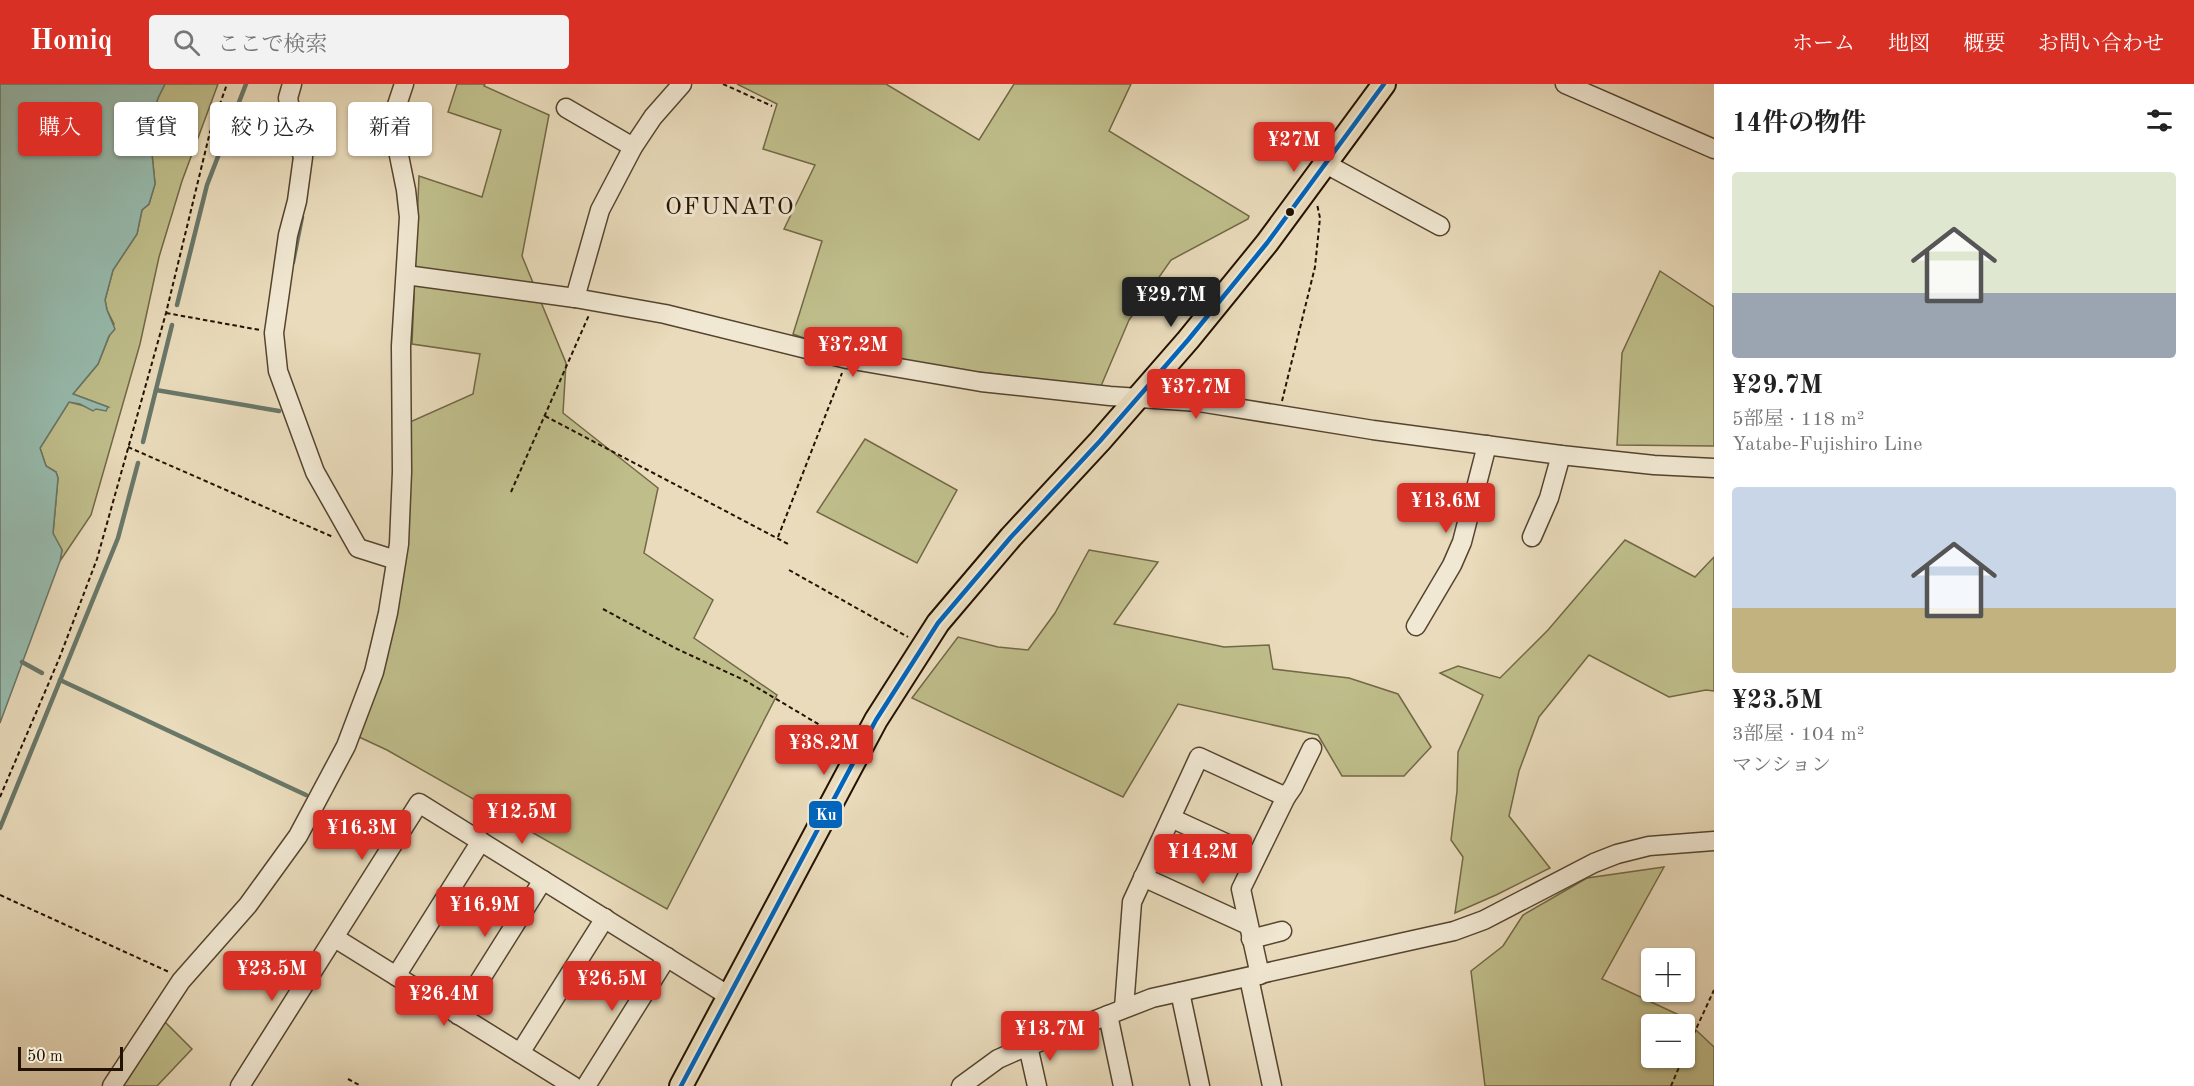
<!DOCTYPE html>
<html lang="ja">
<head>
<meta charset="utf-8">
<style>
  body { margin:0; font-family:"Old Standard TT","Noto Serif JP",serif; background:#f2f2f2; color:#222; height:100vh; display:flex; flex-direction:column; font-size:22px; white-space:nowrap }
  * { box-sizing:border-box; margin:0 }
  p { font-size:20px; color:#767676 }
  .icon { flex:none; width:33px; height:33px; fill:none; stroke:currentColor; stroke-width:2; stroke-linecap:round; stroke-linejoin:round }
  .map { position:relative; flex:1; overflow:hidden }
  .details { display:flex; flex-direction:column; background:#fff; width:480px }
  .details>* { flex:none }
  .guide { position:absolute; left:18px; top:18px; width:570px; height:54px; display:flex; gap:12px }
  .fabs { position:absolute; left:1641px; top:864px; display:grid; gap:12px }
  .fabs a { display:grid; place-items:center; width:54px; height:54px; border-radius:6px; background:#fff; box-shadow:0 2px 4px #0004; font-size:30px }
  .scale { position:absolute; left:18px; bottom:15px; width:105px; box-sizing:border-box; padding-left:6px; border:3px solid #241200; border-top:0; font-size:16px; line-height:21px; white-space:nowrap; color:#241200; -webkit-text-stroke:4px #f1e8d3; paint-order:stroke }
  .price { position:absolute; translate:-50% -51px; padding:0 14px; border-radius:6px; background:#d93025; color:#fff; font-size:20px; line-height:39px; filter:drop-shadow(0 2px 3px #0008) }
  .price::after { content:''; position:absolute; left:50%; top:36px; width:18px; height:14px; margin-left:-9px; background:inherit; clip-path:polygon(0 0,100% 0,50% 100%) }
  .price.current { background:#222; color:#fff }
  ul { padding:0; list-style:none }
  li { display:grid; align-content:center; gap:12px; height:318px; padding:0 18px }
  li span { display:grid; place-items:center; height:186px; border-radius:6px; color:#555 }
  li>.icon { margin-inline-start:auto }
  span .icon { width:108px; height:108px; fill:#fffc; stroke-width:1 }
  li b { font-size:26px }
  h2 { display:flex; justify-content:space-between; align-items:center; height:72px; padding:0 18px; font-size:26px }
  .pill { padding:0 21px; border-radius:6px; background:#fff; box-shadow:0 2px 4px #0004; font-size:21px; line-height:54px }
  .pill.current { background:#d93025; color:#fff }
  header { display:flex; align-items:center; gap:36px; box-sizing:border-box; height:84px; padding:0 30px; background:#d93025; color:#fff }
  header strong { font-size:28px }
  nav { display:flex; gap:33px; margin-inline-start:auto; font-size:21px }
  .search { width:420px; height:54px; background:#f2f2f2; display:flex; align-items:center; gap:15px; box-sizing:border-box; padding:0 21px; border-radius:6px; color:#767676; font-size:22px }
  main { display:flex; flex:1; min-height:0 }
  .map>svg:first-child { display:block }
  .green { fill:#bfbe8b; stroke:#726846; stroke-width:1.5; fill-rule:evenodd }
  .water { fill:#97bbae; stroke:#697768; stroke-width:1.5 }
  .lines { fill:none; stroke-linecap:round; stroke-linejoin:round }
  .stream { stroke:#697768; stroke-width:4.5 }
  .minor-casing { stroke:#55442f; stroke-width:21 }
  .major-casing { stroke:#241200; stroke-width:26 }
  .path { stroke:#241200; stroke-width:2; stroke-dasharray:4.5 3; stroke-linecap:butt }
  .minor { stroke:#f1e8d3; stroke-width:18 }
  .major { stroke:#e9dbbb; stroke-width:22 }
  .bus-1-casing { stroke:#f1e8d3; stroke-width:9 }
  .bus-1 { stroke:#0065bd; stroke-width:4.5 }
  .bus-dot { fill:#241200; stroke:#f1e8d3; stroke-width:2 }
  .labels { text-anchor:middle; stroke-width:6; stroke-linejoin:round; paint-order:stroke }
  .quarter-label { font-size:24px; letter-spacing:1.5px; fill:#241200; stroke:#f1e8d3 }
  .line-badge { stroke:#f1e8d3; stroke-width:2 }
  .badge-label { font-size:16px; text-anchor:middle; font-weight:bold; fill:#fff }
</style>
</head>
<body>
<header>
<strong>Homiq</strong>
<div class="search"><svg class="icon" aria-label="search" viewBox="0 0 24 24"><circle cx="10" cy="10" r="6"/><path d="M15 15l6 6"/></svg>ここで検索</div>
<nav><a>ホーム</a><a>地図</a><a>概要</a><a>お問い合わせ</a></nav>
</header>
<main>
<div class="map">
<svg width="1714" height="1002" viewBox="0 0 1714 1002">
  <rect width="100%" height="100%" fill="#e9dbbb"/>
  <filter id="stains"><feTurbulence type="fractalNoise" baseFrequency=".00333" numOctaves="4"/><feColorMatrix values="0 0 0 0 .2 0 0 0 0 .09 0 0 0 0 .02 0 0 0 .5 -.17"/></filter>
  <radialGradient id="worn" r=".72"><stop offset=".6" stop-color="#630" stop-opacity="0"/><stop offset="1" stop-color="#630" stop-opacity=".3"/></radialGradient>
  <g class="green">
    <path d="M165,0H218L182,97L159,173L140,260L91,431L60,477L62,466L53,450L58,394L56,388L46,382L40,364L69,318L96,325L108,323L73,310L98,280L114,240L107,226L105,216L113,186L137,150L142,126L149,120L155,100L152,70L149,58L144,55L158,14Z"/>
    <path d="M457,0H485L484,2L549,31L522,172L566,279L563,329L658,404L644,469L713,516L694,554L777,611L667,825L387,666L359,653L410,338L473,310L480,270L412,260L419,92L482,113L501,46L448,28Z"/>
    <path d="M737,0H886L979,56L1014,0H1131L1109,47L1249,132L1248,135L1171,176L1129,236L1101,302L933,283L846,270L793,250L822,157L784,145L815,81L763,65L777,20Z"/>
    <path d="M1660,187L1714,223V362L1617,361L1622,269Z"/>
    <path d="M865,355L957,406L917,479L817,428Z"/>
    <path d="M1625,456L1695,493L1714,473V607L1706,606L1669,613L1589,571L1539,633L1519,687L1509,732L1550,784L1496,811L1455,829L1463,773L1451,756L1457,707L1458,668L1483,611L1440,589L1458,582L1500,594L1548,546Z"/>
    <path d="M1089,466L1158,478L1114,540L1224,563L1269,561L1273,585L1349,594L1398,610L1431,663L1404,692H1342L1318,651L1178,620L1123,713L912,614L958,553L998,563L1028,566L1055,529Z"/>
    <path d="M1664,783L1602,895L1681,932L1714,963V1002H1485L1471,887L1503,862L1523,831L1587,794ZM1652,940H1684V974H1652Z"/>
    <path d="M161,934L192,965L157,1002H119Z"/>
  </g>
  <path class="water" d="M0,0H165L158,14L145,55L149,58L152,70L155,100L149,120L142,126L137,150L113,186L105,216L107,226L115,245L109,252L98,280L73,310L108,323L106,327L96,325L93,327L80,320L69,318L40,364L46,382L56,388L58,394L53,449L62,466L60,477L0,639Z"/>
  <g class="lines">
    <g class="stream">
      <path d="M293,178L302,133"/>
      <path d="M177,221L207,101L246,0"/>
      <path d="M156,306L279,327"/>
      <path d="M143,358L172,241"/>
      <path d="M22,578L42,589"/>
      <path d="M60,596L306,711"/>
      <path d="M0,744L118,454L138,379"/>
    </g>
    <defs>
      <g id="minor">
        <path d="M292,0L288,14L294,45L303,73L297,117L288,151L274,249L278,287L315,388L358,464L396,476"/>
        <path d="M1565,0L1714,65"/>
        <path d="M566,24L633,63"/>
        <path d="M1326,80L1440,142"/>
        <path d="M406,191L575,214L665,230L847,275L981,298L1110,312L1199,318L1373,346L1561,371L1654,381L1714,384"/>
        <path d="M575,214L600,126L633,63L653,33L682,0"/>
        <path d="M1532,453L1549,414L1561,371"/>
        <path d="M1416,542L1452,481L1462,458L1487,361"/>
        <path d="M1286,713L1293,703L1312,664"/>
        <path d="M1171,734L1256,773"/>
        <path d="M1143,793L1248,841"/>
        <path d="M335,854L573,1002"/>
        <path d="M1251,855L1282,847"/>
        <path d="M396,892L481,757"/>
        <path d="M1249,894L1272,1002"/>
        <path d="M1180,908L1200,1002"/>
        <path d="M1124,924L1132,818L1199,673L1286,713L1241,805L1260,891"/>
        <path d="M458,931L543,796"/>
        <path d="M1108,931L1123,1002"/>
        <path d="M1028,962L1037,1002"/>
        <path d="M520,969L605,834"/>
        <path d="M112,1002L181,897L248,821L298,752L346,662L374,588L388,529L399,460L402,388L401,262L409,133L406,106L393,42V33L404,0"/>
        <path d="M240,1002L419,719L729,912"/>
        <path d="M586,1002L667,873"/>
        <path d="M961,1002L998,975L1016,967L1152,914L1454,847L1484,836L1594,779L1617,770L1649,762L1714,757"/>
      </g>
      <path id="major" d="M681,1002L876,636L938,539L1011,453L1100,357L1188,256L1267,159L1384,0"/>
    </defs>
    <use href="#minor" class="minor-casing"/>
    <use href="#major" class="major-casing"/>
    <g class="path">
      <path d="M723,0L772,22"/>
      <path d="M166,229L260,246"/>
      <path d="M1282,317L1315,183L1320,134L1317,120"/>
      <path d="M545,332L790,461"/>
      <path d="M128,363L333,453"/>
      <path d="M511,408L589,231"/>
      <path d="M778,453L842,289"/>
      <path d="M789,486L908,553"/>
      <path d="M603,525L675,564L746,597L845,656"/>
      <path d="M0,713L59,575L97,475L166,229L210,48L227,0"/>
      <path d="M0,811L169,888"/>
      <path d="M1684,971L1714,906"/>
      <path d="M348,995L361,1002"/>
      <path d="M1671,1002L1683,974"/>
    </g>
    <use href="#minor" class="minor"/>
    <use href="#major" class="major"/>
    <defs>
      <path id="bus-1" d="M681,1002L876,636L938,539L1011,453L1100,357L1188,256L1267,159L1384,0"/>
    </defs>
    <use href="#bus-1" class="bus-1-casing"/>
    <use href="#bus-1" class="bus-1"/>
  </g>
  <circle class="bus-dot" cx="1290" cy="128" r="5"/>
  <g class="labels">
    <g class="quarter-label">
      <text x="730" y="130">OFUNATO</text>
    </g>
  </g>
  <rect class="line-badge" x="808" y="716" width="35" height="29" rx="6" fill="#0065bd"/>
  <g class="badge-label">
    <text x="826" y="736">Ku</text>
  </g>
  <rect width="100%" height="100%" filter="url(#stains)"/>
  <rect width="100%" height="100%" fill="url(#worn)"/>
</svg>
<div class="fabs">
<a>+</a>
<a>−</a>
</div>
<div class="scale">50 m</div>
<b class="price" style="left:1294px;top:89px">¥27M</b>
<b class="price current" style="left:1171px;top:244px">¥29.7M</b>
<b class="price" style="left:853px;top:294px">¥37.2M</b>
<b class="price" style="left:1196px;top:336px">¥37.7M</b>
<b class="price" style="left:1446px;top:450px">¥13.6M</b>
<b class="price" style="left:824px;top:692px">¥38.2M</b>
<b class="price" style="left:522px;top:761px">¥12.5M</b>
<b class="price" style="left:362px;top:777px">¥16.3M</b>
<b class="price" style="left:1203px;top:801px">¥14.2M</b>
<b class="price" style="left:485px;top:854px">¥16.9M</b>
<b class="price" style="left:272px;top:918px">¥23.5M</b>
<b class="price" style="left:612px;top:928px">¥26.5M</b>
<b class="price" style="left:444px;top:943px">¥26.4M</b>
<b class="price" style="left:1050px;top:978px">¥13.7M</b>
<div class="guide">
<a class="pill current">購入</a>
<a class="pill">賃貸</a>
<a class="pill">絞り込み</a>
<a class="pill">新着</a>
</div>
</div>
<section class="details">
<h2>14件の物件<svg class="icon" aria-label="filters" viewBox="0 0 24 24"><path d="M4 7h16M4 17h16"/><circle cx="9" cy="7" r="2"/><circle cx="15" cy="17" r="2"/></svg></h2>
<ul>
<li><span style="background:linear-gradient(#dfe7d0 65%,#9aa5b1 0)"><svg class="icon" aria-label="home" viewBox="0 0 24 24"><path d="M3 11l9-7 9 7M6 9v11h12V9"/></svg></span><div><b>¥29.7M</b><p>5部屋 · 118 m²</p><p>Yatabe-Fujishiro Line</p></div></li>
<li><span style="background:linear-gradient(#c9d6e8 65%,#c2b280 0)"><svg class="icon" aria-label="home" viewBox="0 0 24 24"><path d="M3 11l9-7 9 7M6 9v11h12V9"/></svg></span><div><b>¥23.5M</b><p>3部屋 · 104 m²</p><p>マンション</p></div></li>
</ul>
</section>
</main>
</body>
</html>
